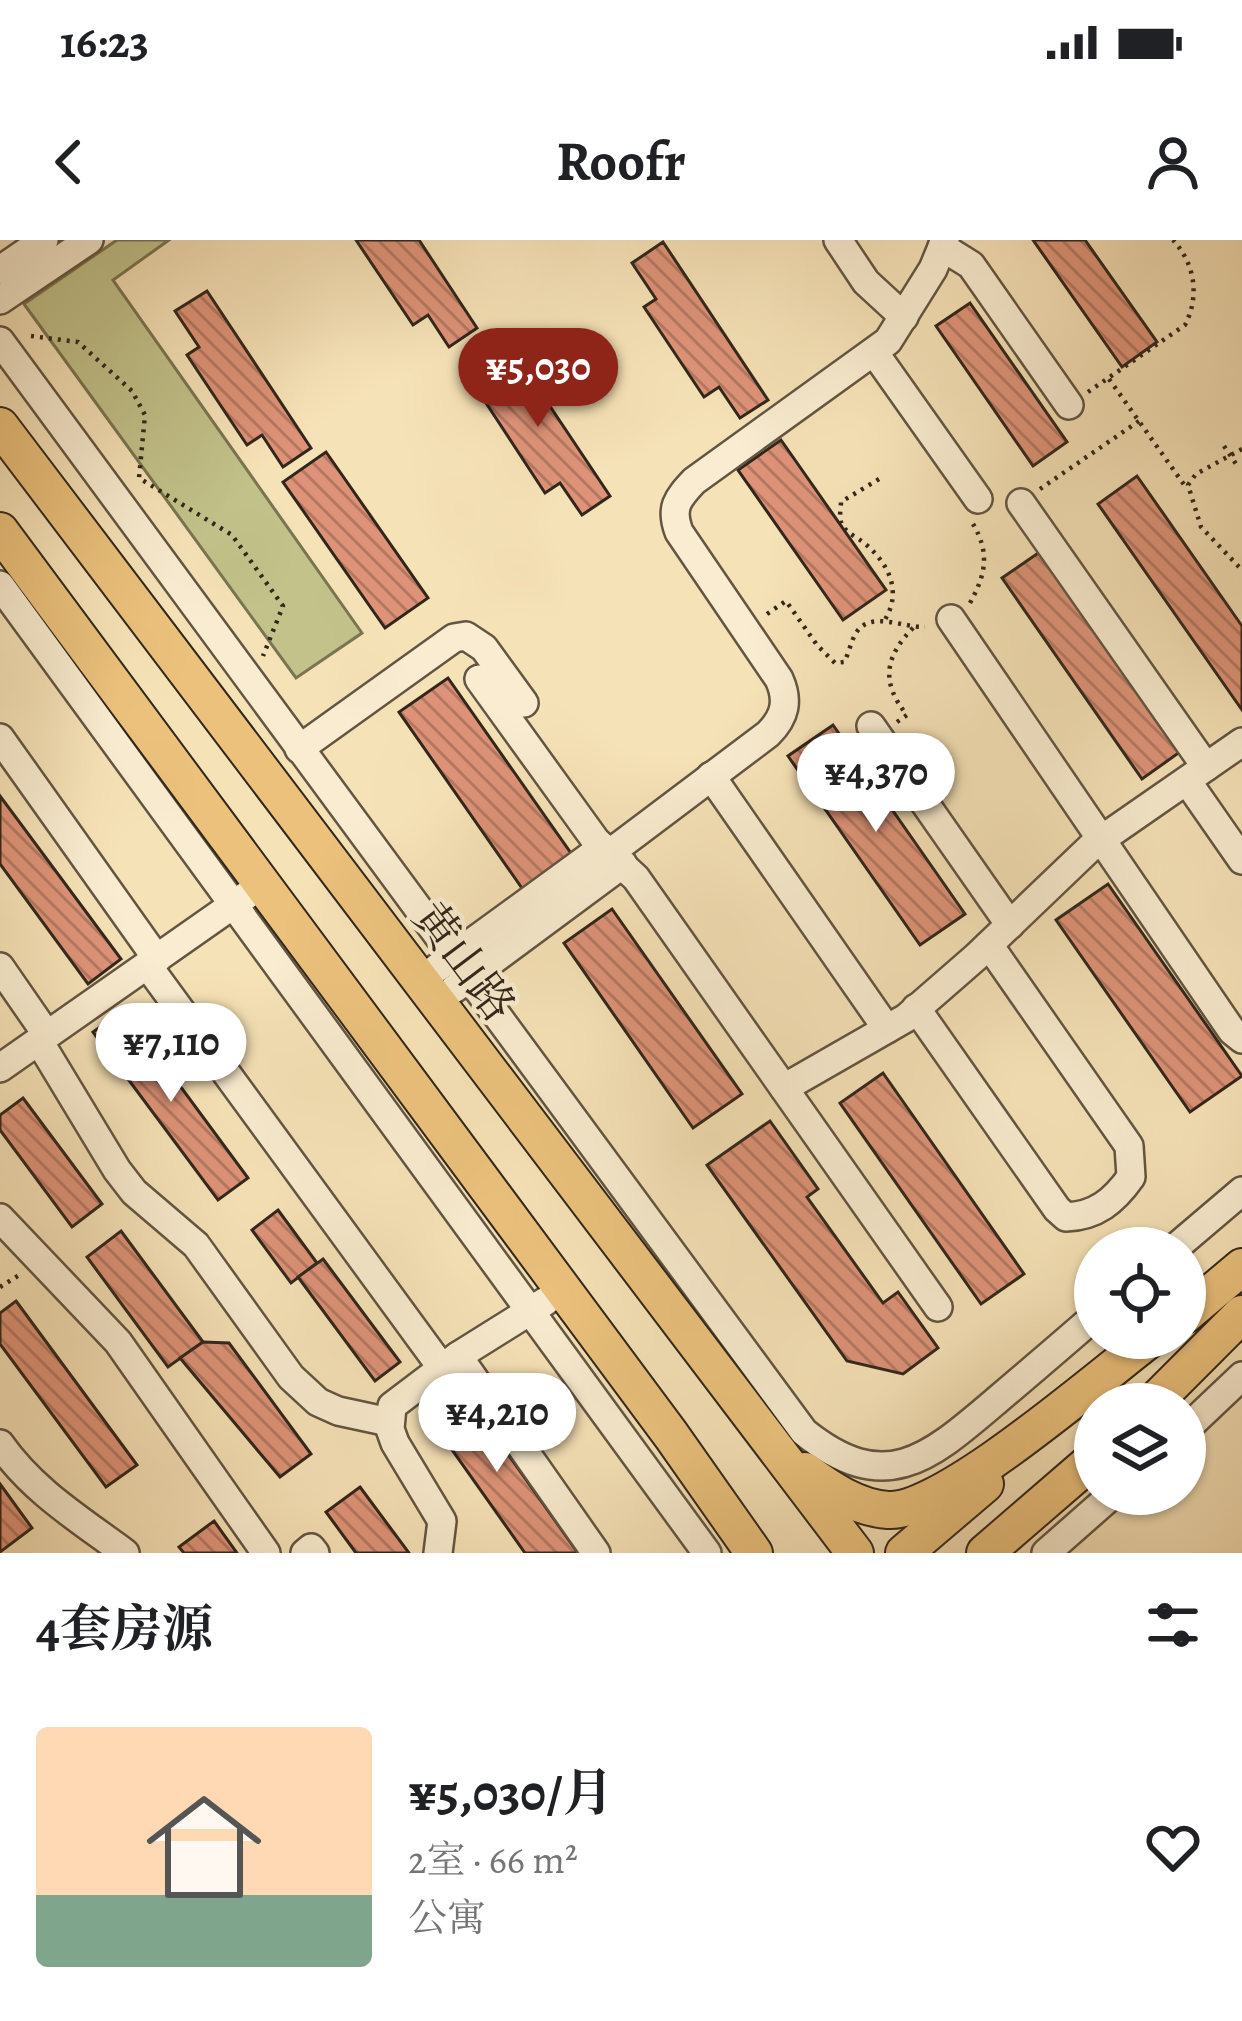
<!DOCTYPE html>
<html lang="zh">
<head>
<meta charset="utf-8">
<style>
  body { margin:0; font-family:Alegreya,"Noto Serif SC",serif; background:#f6f6f6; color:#202124; height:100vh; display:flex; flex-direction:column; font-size:45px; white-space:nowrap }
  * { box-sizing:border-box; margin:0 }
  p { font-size:39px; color:#757577 }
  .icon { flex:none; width:66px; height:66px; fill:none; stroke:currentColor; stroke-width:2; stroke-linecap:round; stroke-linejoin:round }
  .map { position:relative; height:1313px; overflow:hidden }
  .drawer { display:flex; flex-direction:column; background:#fff; flex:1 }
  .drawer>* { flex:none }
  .controls { position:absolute; left:1074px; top:987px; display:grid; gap:24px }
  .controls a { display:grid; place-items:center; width:132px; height:132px; border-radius:50%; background:#fff; box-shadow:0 3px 9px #0004; font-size:60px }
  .price { position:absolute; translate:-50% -102px; padding:0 27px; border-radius:42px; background:#fff; color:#222; font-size:39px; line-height:78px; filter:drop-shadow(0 3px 6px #0008) }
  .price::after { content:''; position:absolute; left:50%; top:72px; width:36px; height:27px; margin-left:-18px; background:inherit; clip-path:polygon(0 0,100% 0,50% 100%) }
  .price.current { background:#8f2418; color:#fff }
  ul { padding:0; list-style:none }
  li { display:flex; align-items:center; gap:36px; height:300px; padding:0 36px }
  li+li { border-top:3px solid #e0e0e0 }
  li span { display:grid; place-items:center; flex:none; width:336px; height:240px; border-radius:12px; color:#555 }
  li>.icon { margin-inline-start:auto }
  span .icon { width:144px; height:144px; fill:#fffc; stroke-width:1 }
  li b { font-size:51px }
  h2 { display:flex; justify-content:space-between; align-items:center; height:144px; padding:0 36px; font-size:51px }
  .status { display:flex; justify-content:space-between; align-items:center; height:84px; padding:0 60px; background:#fff; direction:ltr }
  .status svg { height:33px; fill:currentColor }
  header { display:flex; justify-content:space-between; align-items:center; height:156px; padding:0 36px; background:#fff; font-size:54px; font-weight:700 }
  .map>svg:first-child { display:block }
  .green { fill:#c2c28a; stroke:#797452; stroke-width:3 }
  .building { fill:url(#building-back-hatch); stroke:#30261b; stroke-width:3 }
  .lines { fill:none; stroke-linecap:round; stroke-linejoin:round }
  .minor-casing { stroke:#625542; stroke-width:32 }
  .major-casing { stroke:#30261b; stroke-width:40 }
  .path { stroke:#30261b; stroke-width:4.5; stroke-dasharray:3 6; stroke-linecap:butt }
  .minor { stroke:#f9ecd0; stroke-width:27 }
  .major { stroke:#ebc17c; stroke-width:36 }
  .labels { text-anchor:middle; stroke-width:9; stroke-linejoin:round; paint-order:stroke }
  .street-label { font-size:45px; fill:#30261b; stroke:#f9ecd0 }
</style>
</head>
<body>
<div class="status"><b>16:23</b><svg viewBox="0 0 49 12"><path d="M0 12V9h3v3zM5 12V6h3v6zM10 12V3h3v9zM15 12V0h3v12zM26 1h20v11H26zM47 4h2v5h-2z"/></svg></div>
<header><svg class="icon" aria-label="back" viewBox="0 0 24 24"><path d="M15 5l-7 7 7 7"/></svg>Roofr<svg class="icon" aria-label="person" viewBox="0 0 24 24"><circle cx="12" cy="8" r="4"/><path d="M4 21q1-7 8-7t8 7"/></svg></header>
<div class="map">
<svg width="1242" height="1313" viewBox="0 0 1242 1313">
  <defs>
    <pattern id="building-back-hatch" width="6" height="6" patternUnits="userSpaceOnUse" patternTransform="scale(3)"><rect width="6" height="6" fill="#de9378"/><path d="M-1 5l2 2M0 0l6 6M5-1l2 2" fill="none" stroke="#b47862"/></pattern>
  </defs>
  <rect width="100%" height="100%" fill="#f6e2b7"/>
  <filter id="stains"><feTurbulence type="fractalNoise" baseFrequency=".00167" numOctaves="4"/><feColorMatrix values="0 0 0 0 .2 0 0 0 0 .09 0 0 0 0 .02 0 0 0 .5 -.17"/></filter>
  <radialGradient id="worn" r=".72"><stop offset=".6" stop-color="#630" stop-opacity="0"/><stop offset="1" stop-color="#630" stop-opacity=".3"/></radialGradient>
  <path class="green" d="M117,0H169L113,40L362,393L296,438L24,64Z"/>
  <g class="building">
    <path d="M356,0H419L477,88L449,107L428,75L413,85Z"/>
    <path d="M1033,0H1085L1157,102L1122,127Z"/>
    <path d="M663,2L768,160L740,178L719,147L704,157L644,67L656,59L632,23Z"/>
    <path d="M207,51L311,208L283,227L262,195L247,205L187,115L199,107L175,71Z"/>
    <path d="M970,63L1067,202L1033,226L936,86Z"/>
    <path d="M505,99L610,256L582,275L560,243L545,253L486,163L498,155L474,119Z"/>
    <path d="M781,200L886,350L843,380L738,230Z"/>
    <path d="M326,212L428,358L385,388L283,242Z"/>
    <path d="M1137,236L1242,386V470L1098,264Z"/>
    <path d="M1044,309L1184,509L1142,539L1002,338Z"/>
    <path d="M448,438L575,619L526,654L399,472Z"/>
    <path d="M833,485L965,674L920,705L788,516Z"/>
    <path d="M0,556L121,719L88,744L0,624Z"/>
    <path d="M1108,644L1242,836L1190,872L1056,680Z"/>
    <path d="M612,669L742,854L693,888L564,703Z"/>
    <path d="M124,770L248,938L218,960L93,792Z"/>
    <path d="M883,833L1024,1034L981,1064L840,863Z"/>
    <path d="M23,858L102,964L72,987L0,890V875Z"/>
    <path d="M770,881L818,949L807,957L883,1063L898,1052L938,1108L903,1134L847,1121L707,925Z"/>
    <path d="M278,970L317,1023L291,1043L252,990Z"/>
    <path d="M121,991L203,1102L168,1127L87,1017Z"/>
    <path d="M323,1019L400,1122L375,1141L298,1037Z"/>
    <path d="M16,1061L137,1225L106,1247L0,1104V1073Z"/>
    <path d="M203,1102L229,1103L311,1214L280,1237L180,1118Z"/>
    <path d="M459,1145L578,1313H525L424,1170Z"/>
    <path d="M0,1244L32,1288L0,1312Z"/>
    <path d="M360,1247L409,1313H356L326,1272Z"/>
    <path d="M214,1281L237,1313H184L179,1307Z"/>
  </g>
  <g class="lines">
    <defs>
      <g id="minor">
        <path d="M838,0L866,42L904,77"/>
        <path d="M942,7L971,25L1069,165"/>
        <path d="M0,30L44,0"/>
        <path d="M0,60L89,0"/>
        <path d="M0,101L804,1192C885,1257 928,1219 996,1161C1029,1133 1062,1105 1095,1076"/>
        <path d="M874,112L978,259"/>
        <path d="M1021,263L1206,527"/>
        <path d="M0,345L707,1313"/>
        <path d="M951,379L1232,791L1242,799"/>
        <path d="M479,439L596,601L636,638L938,1067"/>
        <path d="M871,486L1010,685"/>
        <path d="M0,498L157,719"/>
        <path d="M299,509L454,398L466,396L484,408L524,463"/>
        <path d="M711,536L887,789"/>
        <path d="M1187,541L1242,620"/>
        <path d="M610,613L768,494C785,477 789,461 779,439L679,292C670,268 677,259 694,241L888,101L933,29L945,0"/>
        <path d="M148,726L442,1128"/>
        <path d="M0,727L47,795"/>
        <path d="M437,728L603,607"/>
        <path d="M454,749L623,624"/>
        <path d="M916,768L1057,969L1066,977C1096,976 1114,961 1131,937L1129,906L989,705"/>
        <path d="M39,801L117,930L134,952L196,1005L291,1137L318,1162L338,1171L389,1182"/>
        <path d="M0,828L247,655"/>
        <path d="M784,848L906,778L976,717L1092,606L1242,502"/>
        <path d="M0,978L118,1102L266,1313"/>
        <path d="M1175,1008L1242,951"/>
        <path d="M458,1116L596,1313"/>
        <path d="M1185,1190L1242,1136"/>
        <path d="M0,1204C33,1251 79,1279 125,1313"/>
        <path d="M305,1313L311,1308L315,1313"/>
        <path d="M438,1313L442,1281L395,1203L390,1189L392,1166L458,1116L546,1061"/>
        <path d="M1046,1313L1113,1254"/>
      </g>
      <g id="major">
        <path d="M0,186L855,1313"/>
        <path d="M0,291L671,1195L754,1313"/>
        <path d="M1185,1075L1242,1027"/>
        <path d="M1152,1164L1242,1074"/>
        <path d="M805,1231C829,1249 857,1268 888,1270C943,1274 1102,1135 1151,1098"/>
        <path d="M904,1313L985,1244"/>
        <path d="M985,1313L1095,1218"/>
      </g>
    </defs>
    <use href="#minor" class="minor-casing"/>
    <use href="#major" class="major-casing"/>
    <g class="path">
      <path d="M31,96L78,102L132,151L145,175L139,238L232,295L283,366L263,416"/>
      <path d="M1109,139L1185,246"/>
      <path d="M1088,152L1185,85C1200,56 1195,24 1173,0"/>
      <path d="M1224,206L1236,224"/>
      <path d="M1242,209L1196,234L1188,245L1201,287L1242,330"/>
      <path d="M879,239L841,262C841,267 839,277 841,282C844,292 855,296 863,302C889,323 903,352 884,381"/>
      <path d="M1040,249L1139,181"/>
      <path d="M970,363C986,334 990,313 973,284"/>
      <path d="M767,374L786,361L817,405L835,423L844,422C849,413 851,401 856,393C870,370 904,388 925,387"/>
      <path d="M897,482L907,475C880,442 885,416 914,387"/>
      <path d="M0,1047L21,1034"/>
    </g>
    <use href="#minor" class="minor"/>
    <use href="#major" class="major"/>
  </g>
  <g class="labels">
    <g class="street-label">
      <text transform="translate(465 721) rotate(53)" y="16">黄山路</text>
    </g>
  </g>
  <rect width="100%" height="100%" filter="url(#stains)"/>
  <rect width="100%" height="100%" fill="url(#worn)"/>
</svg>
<div class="controls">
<a><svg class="icon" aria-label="locate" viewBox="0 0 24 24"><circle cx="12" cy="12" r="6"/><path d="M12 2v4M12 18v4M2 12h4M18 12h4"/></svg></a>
<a><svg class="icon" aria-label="layers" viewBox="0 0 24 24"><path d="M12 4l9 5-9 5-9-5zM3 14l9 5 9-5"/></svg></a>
</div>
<b class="price current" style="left:538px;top:190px">¥5,030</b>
<b class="price" style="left:876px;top:595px">¥4,370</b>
<b class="price" style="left:171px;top:865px">¥7,110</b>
<b class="price" style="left:497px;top:1235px">¥4,210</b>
</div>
<section class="drawer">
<h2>4套房源<svg class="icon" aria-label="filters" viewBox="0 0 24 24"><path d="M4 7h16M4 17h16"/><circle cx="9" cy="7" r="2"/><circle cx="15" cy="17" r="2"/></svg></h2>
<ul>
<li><span style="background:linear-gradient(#ffd9b3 70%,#7fa58c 0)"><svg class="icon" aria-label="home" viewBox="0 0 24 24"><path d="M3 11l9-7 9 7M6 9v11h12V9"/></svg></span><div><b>¥5,030/月</b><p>2室 · 66 m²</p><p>公寓</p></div><svg class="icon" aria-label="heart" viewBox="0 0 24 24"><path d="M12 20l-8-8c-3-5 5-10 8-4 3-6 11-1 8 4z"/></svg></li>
</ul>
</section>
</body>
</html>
